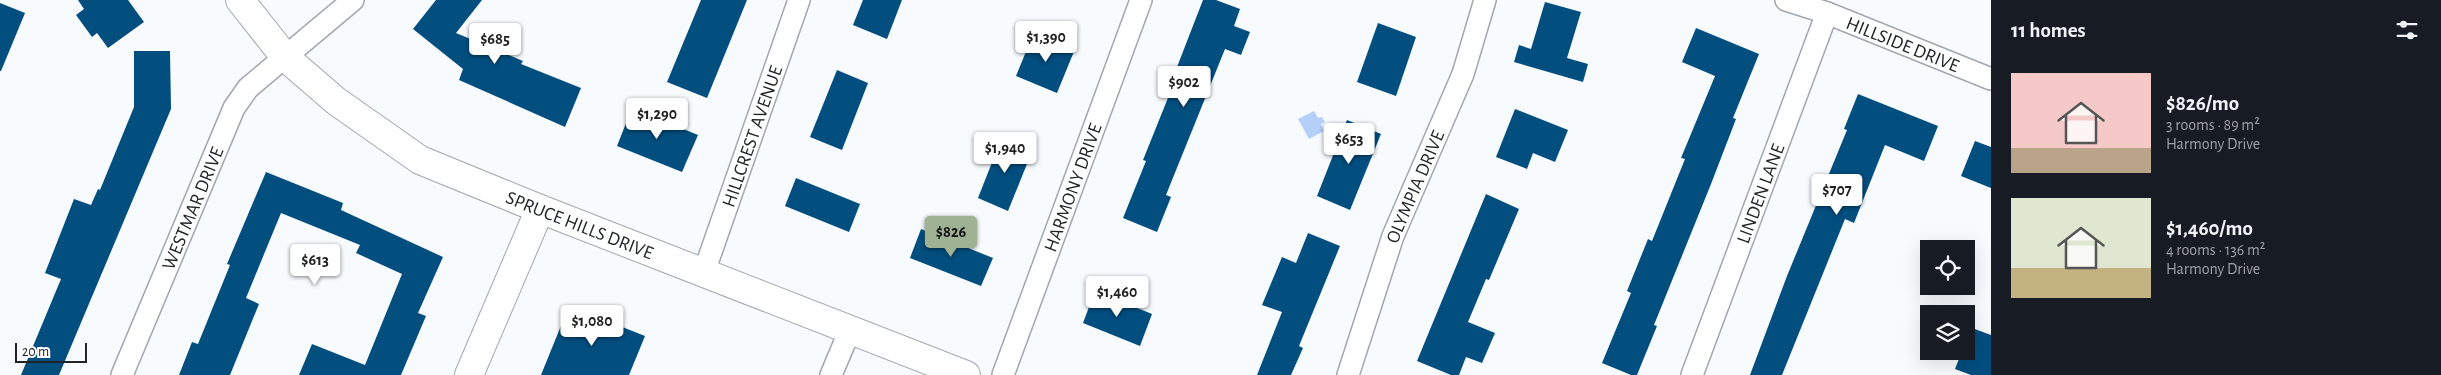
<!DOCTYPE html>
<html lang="en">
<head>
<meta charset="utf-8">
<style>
  body { margin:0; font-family:"Alegreya Sans",sans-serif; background:#242831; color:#f1f3f6; height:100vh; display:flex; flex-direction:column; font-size:19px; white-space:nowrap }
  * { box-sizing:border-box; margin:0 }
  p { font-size:16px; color:#9ea1a6 }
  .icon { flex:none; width:28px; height:28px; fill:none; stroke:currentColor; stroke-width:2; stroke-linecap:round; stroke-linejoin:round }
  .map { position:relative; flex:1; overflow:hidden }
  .side { display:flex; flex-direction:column; background:#171b24; width:450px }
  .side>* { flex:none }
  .fabs { position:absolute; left:1920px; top:240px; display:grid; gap:10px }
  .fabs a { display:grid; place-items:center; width:55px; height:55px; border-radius:0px; background:#171b24; box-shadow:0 5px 20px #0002; font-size:25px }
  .scale { position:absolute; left:15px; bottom:12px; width:72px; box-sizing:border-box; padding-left:5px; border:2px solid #212426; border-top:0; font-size:14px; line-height:18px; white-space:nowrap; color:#212426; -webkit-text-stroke:4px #fff; paint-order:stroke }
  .price { position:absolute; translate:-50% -42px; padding:0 11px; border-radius:5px; background:#fff; color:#222; font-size:16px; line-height:32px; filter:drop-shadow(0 1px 2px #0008) }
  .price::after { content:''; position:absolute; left:50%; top:30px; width:15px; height:11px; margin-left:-8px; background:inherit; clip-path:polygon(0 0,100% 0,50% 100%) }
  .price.active { background:#a0b294; color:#111 }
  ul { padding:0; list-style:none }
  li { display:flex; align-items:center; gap:15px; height:125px; padding:0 20px }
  li span { display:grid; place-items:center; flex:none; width:140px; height:100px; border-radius:0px; color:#555 }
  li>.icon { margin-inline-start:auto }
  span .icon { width:60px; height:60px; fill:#fffc; stroke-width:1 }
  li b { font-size:21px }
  h2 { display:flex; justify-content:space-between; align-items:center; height:60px; padding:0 20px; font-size:21px }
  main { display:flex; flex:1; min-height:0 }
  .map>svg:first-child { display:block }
  .water { fill:#b4d0f8 }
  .building { fill:#014e7f }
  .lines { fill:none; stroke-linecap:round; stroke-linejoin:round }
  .minor-casing { stroke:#a1a7ae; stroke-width:24 }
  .tertiary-casing { stroke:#a1a7ae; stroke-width:30 }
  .secondary-casing { stroke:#a1a7ae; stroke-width:30 }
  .minor { stroke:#fff; stroke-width:21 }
  .tertiary { stroke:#fff; stroke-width:28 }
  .secondary { stroke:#fff; stroke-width:28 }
  .labels { text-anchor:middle; stroke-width:5; stroke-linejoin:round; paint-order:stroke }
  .street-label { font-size:19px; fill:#212426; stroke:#fff }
</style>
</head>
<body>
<main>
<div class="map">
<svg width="1991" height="375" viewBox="0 0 1991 375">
  <rect width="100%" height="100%" fill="#f8fbfe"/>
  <path class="water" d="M1314,111L1318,118L1322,117L1325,122L1321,124L1324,131L1309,139L1298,119Z"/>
  <g class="building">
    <path d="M78,0H128L144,22L108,48L97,33L92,37L76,15L84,9Z"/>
    <path d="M436,0H482L456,33L523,61L521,64L581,88L565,127L459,80L463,69L413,29Z"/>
    <path d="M701,0H747L707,98L667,82Z"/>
    <path d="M863,0H902L887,39L853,25Z"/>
    <path d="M1203,0H1216L1240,9L1234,26L1250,32L1241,55L1225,49L1166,195L1171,197L1157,232L1123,218L1146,161L1143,160L1180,68L1177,67Z"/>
    <path d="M1545,2L1581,12L1567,58L1588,64L1583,82L1514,62L1519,45L1531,49Z"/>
    <path d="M0,3L25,13L1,71H0Z"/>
    <path d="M1378,23L1416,37L1396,96L1357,82Z"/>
    <path d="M1696,28L1759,54L1733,118L1736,119L1711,184L1654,325L1657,326L1637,375H1631L1602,363L1631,293L1627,291L1648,239L1652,241L1685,159L1681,158L1715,76L1682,62Z"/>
    <path d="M1034,32L1075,49L1057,93L1016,76Z"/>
    <path d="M134,51H170L171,109L59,375H21L61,279L45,273L74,199L91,205L98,189L100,190L134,107Z"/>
    <path d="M837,70L868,83L842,150L810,137Z"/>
    <path d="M1858,94L1938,126L1924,161L1885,145L1854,223L1845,219L1782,375H1750L1787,276L1847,130L1844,129Z"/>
    <path d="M632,108L698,135L682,172L617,146Z"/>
    <path d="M1515,109L1568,130L1555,162L1533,153L1527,169L1496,157Z"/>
    <path d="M1347,120L1381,134L1350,210L1317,196Z"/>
    <path d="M1002,137L1033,149L1008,211L978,198Z"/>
    <path d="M1975,141L1991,147V188L1961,176Z"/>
    <path d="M266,172L343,203L341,210L443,257L418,313L426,316L401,375H299L312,344L365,365L402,274L356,253L360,245L281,213L246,298L259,304L230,375H179L192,342L198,344L230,265L227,264Z"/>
    <path d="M796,178L860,204L849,232L785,206Z"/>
    <path d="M1486,194L1519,209L1489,280L1486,279L1468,322L1495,333L1482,363L1466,357L1459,375H1451L1417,361Z"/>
    <path d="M921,229L993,258L981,286L910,258Z"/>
    <path d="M1308,233L1340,246L1299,346L1303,348L1291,375H1257L1282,312L1262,305L1282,257L1296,263Z"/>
    <path d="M1095,291L1152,314L1140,346L1083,323Z"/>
    <path d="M569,306L645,336L629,375H541Z"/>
    <path d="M1972,328L1991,335V375H1971L1955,369L1962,351H1966V341Z"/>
  </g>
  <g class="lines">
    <defs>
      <g id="minor">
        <path id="s1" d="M1786,0L1827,13L1991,79"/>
        <path id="s2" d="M704,272L799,0"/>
        <path id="s3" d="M122,375L234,108L248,88L353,0"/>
        <path d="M831,375L850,330"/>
        <path id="s4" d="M1003,375L1141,0"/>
        <path id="s5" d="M1348,375L1393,236L1463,74L1485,0"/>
        <path id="s6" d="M1692,375L1827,13"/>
      </g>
      <path id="tertiary" d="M469,375L540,209"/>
      <g id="secondary">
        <path id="s7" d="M240,0L285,57L336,101L420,160L540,209L966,375"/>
      </g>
    </defs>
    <use href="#minor" class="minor-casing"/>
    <use href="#tertiary" class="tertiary-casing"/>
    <use href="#secondary" class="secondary-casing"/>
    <use href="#minor" class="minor"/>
    <use href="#tertiary" class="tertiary"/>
    <use href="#secondary" class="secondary"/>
  </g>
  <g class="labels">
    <g class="street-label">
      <text dy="7" stroke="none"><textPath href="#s1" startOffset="125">HILLSIDE DRIVE</textPath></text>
      <text dy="7" stroke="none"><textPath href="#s2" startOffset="144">HILLCREST AVENUE</textPath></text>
      <text dy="7" stroke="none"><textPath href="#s5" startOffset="200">OLYMPIA DRIVE</textPath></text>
      <text dy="7" stroke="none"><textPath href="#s4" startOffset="200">HARMONY DRIVE</textPath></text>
      <text dy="7" stroke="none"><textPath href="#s6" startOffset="194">LINDEN LANE</textPath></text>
      <text dy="7" stroke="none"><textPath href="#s3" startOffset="181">WESTMAR DRIVE</textPath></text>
      <text dy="7" stroke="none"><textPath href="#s7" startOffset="415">SPRUCE HILLS DRIVE</textPath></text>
    </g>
  </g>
</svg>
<div class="fabs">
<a><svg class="icon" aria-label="locate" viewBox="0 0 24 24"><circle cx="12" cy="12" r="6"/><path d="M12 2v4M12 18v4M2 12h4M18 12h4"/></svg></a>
<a><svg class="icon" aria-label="layers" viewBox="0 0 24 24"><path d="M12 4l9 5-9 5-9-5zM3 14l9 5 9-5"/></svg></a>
</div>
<div class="scale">20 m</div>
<b class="price" style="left:1046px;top:63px">$1,390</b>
<b class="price" style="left:495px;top:65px">$685</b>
<b class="price" style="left:1184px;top:108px">$902</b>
<b class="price" style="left:657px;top:140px">$1,290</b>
<b class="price" style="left:1349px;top:165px">$653</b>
<b class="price" style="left:1005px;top:174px">$1,940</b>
<b class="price" style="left:1837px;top:216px">$707</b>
<b class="price active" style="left:951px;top:258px">$826</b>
<b class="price" style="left:315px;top:286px">$613</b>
<b class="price" style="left:1117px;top:318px">$1,460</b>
<b class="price" style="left:592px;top:347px">$1,080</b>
</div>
<section class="side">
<h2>11 homes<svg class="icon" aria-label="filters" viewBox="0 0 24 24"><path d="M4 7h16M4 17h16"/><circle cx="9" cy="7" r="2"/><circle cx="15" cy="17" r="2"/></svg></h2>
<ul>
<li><span style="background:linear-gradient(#f6c9c9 75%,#b9a48a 0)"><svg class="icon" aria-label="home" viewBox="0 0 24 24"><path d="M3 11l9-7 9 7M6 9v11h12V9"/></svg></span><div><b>$826/mo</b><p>3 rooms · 89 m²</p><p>Harmony Drive</p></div></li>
<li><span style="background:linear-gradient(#dfe7d0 70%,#c2b280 0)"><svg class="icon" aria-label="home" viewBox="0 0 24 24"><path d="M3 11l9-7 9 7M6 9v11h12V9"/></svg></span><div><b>$1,460/mo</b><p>4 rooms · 136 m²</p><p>Harmony Drive</p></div></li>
</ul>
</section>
</main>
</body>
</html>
